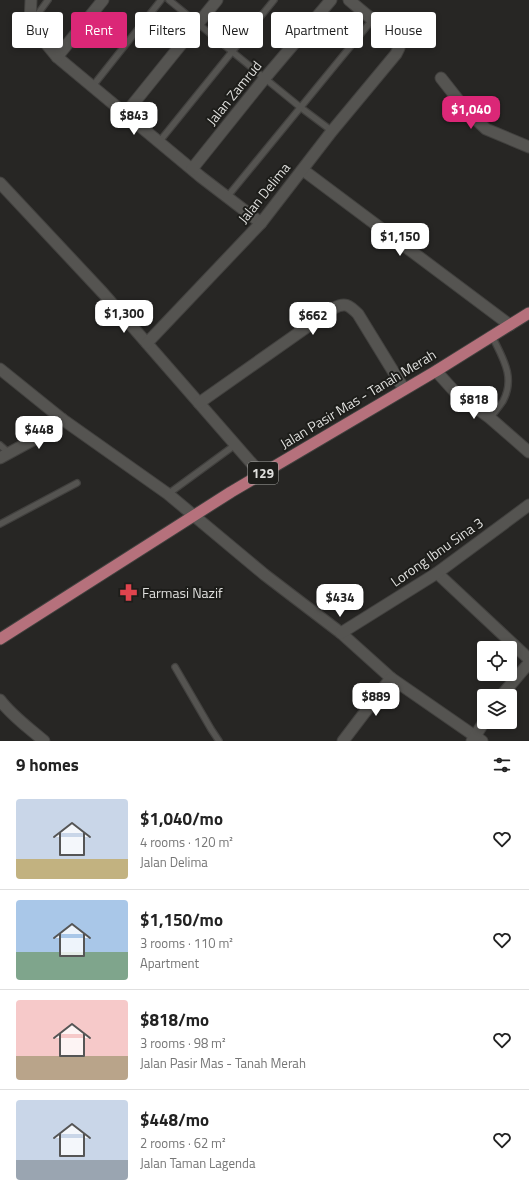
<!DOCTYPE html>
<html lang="en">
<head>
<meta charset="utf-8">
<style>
  body { margin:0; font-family:"Titillium Web",sans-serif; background:#f2f2f2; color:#222; height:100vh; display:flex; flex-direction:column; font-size:15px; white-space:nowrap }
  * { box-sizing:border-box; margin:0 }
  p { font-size:13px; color:#767676 }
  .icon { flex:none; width:22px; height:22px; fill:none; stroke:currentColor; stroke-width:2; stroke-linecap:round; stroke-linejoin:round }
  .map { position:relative; height:741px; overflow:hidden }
  .panel { display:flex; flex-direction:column; background:#fff; flex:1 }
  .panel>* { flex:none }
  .guide { position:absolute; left:12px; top:12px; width:505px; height:36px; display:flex; gap:8px }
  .controls { position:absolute; left:477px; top:641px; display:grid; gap:8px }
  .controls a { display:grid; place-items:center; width:40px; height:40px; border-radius:4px; background:#fff; box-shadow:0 2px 6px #0003; font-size:20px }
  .price { position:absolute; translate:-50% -34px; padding:0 9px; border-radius:8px; background:#fff; color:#222; font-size:13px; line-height:26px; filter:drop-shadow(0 1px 2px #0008) }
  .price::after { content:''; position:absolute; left:50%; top:24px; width:12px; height:9px; margin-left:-6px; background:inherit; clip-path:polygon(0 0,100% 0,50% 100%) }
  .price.on { background:#db2777; color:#fff }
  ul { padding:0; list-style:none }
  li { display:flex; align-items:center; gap:12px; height:100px; padding:0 16px }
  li+li { border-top:1px solid #e0e0e0 }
  li span { display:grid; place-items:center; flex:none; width:112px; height:80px; border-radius:4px; color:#555 }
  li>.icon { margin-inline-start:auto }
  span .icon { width:48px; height:48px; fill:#fffc; stroke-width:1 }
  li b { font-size:17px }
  h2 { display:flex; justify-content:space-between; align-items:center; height:48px; padding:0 16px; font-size:17px }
  .pill { padding:0 14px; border-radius:4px; background:#fff; box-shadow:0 2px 6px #0003; font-size:14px; line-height:36px }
  .pill.on { background:#db2777; color:#fff }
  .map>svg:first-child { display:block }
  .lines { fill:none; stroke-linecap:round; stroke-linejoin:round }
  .service-casing { stroke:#42413f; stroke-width:8 }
  .minor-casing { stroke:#42413f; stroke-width:13 }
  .primary-casing { stroke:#42413f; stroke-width:13 }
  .service { stroke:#555451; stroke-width:5.5 }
  .minor { stroke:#555451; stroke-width:11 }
  .primary { stroke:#b6717c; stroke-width:11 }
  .labels { text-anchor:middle; stroke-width:4; stroke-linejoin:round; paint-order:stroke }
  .shield { fill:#1d1d1a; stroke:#a5a5a2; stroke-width:1 }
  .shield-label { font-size:13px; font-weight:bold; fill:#dfdfdd }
  .street-label { font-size:14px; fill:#dfdfdd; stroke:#1d1d1a }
  .poi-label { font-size:14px; fill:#dfdfdd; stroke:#1d1d1a; text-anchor:start }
</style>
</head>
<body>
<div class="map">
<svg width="529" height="741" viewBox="0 0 529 741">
  <rect width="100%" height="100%" fill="#272624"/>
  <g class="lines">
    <defs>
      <g id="service">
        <path d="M169,0L300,107L332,131"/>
        <path d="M32,22L48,0"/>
        <path d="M92,87L161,0"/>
        <path d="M159,142L274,0"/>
        <path d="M227,197L373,19"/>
        <path d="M490,418C494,413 499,407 503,401C516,377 502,357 492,336"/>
        <path d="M0,445L9,453"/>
        <path d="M168,494L235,445"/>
        <path d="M0,524L77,483"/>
        <path d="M175,667L211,729L219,741"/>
      </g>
      <g id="minor">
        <path d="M31,0L30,24L57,57L201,177L261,223"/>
        <path d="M57,57L103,0"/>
        <path d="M441,78L467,111L486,129L529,147"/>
        <path d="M125,114L217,0"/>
        <path d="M192,169L265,78L331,0"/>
        <path d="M303,170L510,325"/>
        <path d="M0,183L103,293L261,474"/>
        <path d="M147,343L261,223L332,131L396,54L399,48V42L349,0"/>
        <path d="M0,369L62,419L168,494L265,575L341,633L391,678L482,741"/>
        <path d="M436,371L455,392L490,418L529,452"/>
        <path d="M199,403L334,308C345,302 349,305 358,314L404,389"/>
        <path d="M0,458L33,440L62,419"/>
        <path d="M437,573L529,659"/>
        <path d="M341,633L437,573L529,505"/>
        <path d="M501,696L529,663"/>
        <path d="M0,700C12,716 29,728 44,741"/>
        <path d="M343,741L391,678"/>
        <path d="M472,741L484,722"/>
      </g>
      <path id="primary" d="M0,639L231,492L436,371L529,313"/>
    </defs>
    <use href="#service" class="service-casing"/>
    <use href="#minor" class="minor-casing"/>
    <use href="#primary" class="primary-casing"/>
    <use href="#service" class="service"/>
    <use href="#minor" class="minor"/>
    <use href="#primary" class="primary"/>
  </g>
  <defs>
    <symbol id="pharmacy-bare" viewBox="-9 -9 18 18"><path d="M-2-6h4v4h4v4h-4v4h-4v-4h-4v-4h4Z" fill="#e0444e" stroke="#1d1d1a" stroke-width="2.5" paint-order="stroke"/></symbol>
  </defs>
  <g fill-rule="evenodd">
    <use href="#pharmacy-bare" x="116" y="580" width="25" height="25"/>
  </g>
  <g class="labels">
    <rect class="shield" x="248" y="462" width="30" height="22" rx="3"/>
    <g class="shield-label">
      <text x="263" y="478">129</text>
    </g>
    <g class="street-label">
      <text transform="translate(234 93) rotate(-51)" y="5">Jalan Zamrud</text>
      <text transform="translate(264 193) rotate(-51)" y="5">Jalan Delima</text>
      <text transform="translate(358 399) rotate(-31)" y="5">Jalan Pasir Mas - Tanah Merah</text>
      <text transform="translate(437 552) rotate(-35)" y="5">Lorong Ibnu Sina 3</text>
    </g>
    <g class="poi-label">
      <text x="142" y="598">Farmasi Nazif</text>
    </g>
  </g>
</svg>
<div class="controls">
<a><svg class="icon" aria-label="locate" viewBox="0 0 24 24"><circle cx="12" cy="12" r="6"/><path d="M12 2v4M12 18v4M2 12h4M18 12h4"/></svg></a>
<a><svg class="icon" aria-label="layers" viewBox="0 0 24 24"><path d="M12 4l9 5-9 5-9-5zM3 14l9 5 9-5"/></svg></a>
</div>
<b class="price on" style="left:471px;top:130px">$1,040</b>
<b class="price" style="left:134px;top:136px">$843</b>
<b class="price" style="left:400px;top:257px">$1,150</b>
<b class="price" style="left:124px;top:334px">$1,300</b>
<b class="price" style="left:313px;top:336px">$662</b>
<b class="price" style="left:474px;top:420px">$818</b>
<b class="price" style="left:39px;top:450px">$448</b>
<b class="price" style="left:340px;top:618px">$434</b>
<b class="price" style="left:376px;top:717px">$889</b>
<div class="guide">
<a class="pill">Buy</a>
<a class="pill on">Rent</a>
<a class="pill">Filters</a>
<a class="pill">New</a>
<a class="pill">Apartment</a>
<a class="pill">House</a>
</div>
</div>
<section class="panel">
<h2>9 homes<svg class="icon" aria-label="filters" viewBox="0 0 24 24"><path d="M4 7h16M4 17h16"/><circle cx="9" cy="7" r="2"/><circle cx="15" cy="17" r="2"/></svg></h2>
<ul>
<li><span style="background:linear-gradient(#c9d6e8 75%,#c2b280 0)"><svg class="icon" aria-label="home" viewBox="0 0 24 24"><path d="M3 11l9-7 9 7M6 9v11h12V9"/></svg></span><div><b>$1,040/mo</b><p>4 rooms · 120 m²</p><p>Jalan Delima</p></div><svg class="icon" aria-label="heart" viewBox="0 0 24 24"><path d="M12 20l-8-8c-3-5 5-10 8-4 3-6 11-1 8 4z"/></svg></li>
<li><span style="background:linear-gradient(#a9c7e8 65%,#7fa58c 0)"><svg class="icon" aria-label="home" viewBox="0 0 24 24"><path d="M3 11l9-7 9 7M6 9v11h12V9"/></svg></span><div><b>$1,150/mo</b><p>3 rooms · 110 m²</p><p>Apartment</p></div><svg class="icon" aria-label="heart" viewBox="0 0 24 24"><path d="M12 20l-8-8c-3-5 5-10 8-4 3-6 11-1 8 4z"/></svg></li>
<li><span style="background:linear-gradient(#f6c9c9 70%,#b9a48a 0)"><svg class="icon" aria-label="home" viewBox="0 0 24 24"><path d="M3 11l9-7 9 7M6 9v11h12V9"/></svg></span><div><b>$818/mo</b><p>3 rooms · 98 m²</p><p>Jalan Pasir Mas - Tanah Merah</p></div><svg class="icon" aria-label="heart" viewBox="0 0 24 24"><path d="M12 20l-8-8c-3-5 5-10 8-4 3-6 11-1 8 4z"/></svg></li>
<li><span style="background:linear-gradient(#c9d6e8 75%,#9aa5b1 0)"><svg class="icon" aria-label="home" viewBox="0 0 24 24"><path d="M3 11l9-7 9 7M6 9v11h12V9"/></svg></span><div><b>$448/mo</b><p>2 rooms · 62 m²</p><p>Jalan Taman Lagenda</p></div><svg class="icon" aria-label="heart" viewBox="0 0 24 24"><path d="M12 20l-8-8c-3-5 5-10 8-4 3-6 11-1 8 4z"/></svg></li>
</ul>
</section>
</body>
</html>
